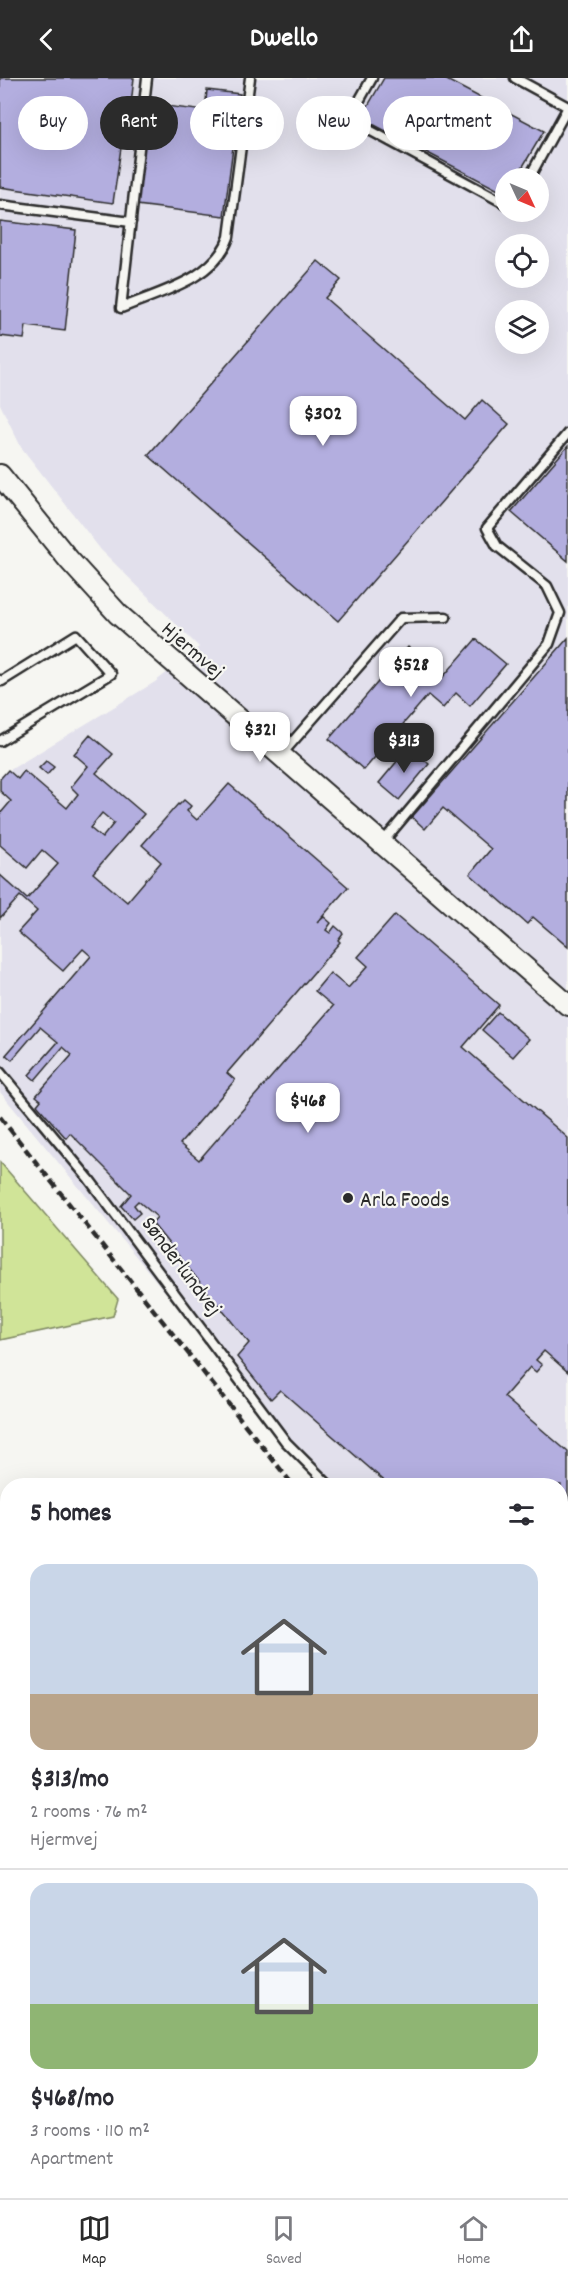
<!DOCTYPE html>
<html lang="en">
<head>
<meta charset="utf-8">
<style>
  body { margin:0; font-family:Dekko,sans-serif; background:#f7f7f7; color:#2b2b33; height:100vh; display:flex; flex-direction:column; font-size:22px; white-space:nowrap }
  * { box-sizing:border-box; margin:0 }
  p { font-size:20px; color:#7c7c81 }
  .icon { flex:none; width:33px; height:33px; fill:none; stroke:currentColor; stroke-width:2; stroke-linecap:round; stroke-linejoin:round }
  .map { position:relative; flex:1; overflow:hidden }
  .sheet { position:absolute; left:0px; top:1400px; width:568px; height:722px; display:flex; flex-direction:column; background:#fff; border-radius:24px 24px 0 0; box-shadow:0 6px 24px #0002 }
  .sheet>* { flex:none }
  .top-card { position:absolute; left:18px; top:18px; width:532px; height:54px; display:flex; gap:12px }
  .needle { width:39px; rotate:134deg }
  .tools { position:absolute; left:495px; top:90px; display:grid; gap:12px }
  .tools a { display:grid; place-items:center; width:54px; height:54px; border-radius:50%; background:#fff; box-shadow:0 6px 24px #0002; font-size:30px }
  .price { position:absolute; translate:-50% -51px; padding:0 14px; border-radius:12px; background:#fff; color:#222; font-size:20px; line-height:39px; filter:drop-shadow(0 2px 3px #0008) }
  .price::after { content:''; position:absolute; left:50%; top:36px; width:18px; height:14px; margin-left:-9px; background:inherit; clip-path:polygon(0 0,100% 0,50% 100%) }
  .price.current { background:#2b2b2b; color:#fff }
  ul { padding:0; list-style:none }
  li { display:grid; align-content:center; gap:12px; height:318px; padding:0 30px }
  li+li { border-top:2px solid #e1e1e2 }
  li span { display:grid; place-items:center; height:186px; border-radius:18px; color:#555 }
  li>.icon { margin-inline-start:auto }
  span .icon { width:108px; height:108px; fill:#fffc; stroke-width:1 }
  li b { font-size:26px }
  h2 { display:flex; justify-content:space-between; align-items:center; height:72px; padding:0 30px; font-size:26px }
  .tag { padding:0 21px; border-radius:27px; background:#fff; box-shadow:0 6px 24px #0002; font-size:21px; line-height:54px }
  .tag.current { background:#2b2b2b; color:#fff }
  header { display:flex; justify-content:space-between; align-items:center; height:78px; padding:0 30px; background:#2b2b2b; color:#fff; font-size:27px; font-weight:700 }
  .menu { display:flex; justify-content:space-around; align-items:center; height:84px; border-top:2px solid #e1e1e2; background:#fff; font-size:16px; color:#7c7c81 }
  .menu a { display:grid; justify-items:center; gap:3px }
  .menu .current { color:#2b2b2b }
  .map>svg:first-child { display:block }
  .built { fill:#e2e0ec; fill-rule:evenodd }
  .green { fill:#d0e498; stroke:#7e8862; stroke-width:1.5 }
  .building { fill:#b3aedf; stroke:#2b2b2b; stroke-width:1.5; fill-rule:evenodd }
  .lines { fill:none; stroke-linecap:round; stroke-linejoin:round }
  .service-casing { stroke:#2b2b2b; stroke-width:13 }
  .minor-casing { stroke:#2b2b2b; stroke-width:21 }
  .tertiary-casing { stroke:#2b2b2b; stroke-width:24 }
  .service { stroke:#f6f6f2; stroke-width:8 }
  .minor { stroke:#f6f6f2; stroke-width:16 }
  .tertiary { stroke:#f6f6f2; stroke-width:20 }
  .rail { stroke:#2b2b2b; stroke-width:4.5; stroke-dasharray:9 4.5; stroke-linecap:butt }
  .poi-dot { fill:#2b2b2b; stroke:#f6f6f2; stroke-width:2 }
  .labels { text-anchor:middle; stroke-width:4.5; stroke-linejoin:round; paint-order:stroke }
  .street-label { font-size:22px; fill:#2b2b2b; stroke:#f6f6f2 }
  .poi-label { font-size:22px; fill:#2b2b2b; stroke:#f6f6f2; text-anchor:start }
</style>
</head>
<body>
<header><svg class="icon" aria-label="back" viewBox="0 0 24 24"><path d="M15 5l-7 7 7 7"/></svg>Dwello<svg class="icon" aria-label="share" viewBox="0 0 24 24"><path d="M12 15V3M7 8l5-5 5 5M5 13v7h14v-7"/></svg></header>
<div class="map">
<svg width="568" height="2120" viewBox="0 0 568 2120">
  <rect width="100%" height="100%" fill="#f6f6f2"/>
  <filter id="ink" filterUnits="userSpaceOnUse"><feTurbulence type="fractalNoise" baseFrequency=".0167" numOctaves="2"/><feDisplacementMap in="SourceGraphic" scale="12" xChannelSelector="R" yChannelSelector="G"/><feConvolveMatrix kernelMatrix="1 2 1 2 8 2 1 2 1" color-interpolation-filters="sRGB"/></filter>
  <g filter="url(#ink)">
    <path class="built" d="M0,0H568V1728L561,1718V1407H325L0,1014V698L155,604L199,569L101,472L21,369L0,326ZM506,100H538V134H506ZM506,166H538V200H506ZM506,232H538V266H506Z"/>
    <path class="green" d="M0,1084L118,1221L113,1238L0,1262Z"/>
    <g class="building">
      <path d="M0,0H134L128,52L123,56L113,125L0,109Z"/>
      <path d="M384,0H443L544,53L516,100H506V116L361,40Z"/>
      <path d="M207,12L240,16L224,138L137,127L150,26L205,33Z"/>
      <path d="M0,143L76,152L65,253L26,248L24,261L0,258Z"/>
      <path d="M318,183L341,202L325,220L465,342L482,322L509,346L338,543L148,377Z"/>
      <path d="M568,368V483L511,434Z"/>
      <path d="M568,560V869L533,839L527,846L470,796L491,771L443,730L425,751L412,739Z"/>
      <path d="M476,561L506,586L470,628L456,615L443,630L428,617L364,692L329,661L408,569L443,599Z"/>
      <path d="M90,657L113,676L96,695L144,736L93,795L127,824L161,784L142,767L178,726L179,727L184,722L191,728L187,733L197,742L229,706L348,809L317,845L324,839L331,845L326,852L330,855L335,848L343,855L338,862L340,864L227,995L235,1002L180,1066L199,1082L333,928L315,913L330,895L348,910L368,888L358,879L395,837L499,927L463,969L568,1060V1294L544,1273L536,1282L542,1287L536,1294L530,1289L504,1319L568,1374V1571L561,1579V1407H389L280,1312L271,1321L237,1279L249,1265L152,1145L157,1139L138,1123L134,1127L140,1135L133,1141L121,1128L131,1116L70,1055L66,1060L37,1027L41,1022L36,1018L72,977L63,969L35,1002L29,997L58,964L40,949L12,982L6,977L91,878L83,871L63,893L18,854L37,833L20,818L0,840V797L27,821L58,786L42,772L27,790L0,767V736L11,723L0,713V701L8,692L18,701L24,693L67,730L78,716L71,709L88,688L74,676ZM102,735L114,745L102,760L90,750Z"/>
      <path d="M409,669L429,686L399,722L379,705Z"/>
      <path d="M46,683L54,689L47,697L39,690Z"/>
      <path d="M498,934L529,961L513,979L482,952Z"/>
      <path d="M568,1991V2012L561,2004V1997Z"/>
      <path d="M561,2019L568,2027V2045L567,2044L561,2048Z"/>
      <path d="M531,2114H555L544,2120H536Z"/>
    </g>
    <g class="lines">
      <defs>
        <g id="service">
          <path d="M147,0L121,230C159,214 214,202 229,159L250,0"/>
          <path d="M372,0L349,41L506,126"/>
          <path d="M515,0L568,29"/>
          <path d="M529,100L568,29"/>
          <path d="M0,127L131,144"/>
          <path d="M0,602L2,603L76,557L111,596L0,663"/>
          <path d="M281,677L401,540L446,539"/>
          <path d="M382,765L549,566L560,535L547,508L497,468L487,450L568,355"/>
          <path d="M0,994L89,1101L286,1364L329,1407"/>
          <path d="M561,1645L568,1651"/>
          <path d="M472,2114L477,2120"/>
        </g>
        <g id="minor">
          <path d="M0,2047L8,2057"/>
          <path d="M48,2114L52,2120"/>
        </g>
        <g id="tertiary">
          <path d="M0,397L69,482L118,536L568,927"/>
          <path d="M561,1953L568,1947"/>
          <path d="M372,2120L380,2114"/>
        </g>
      </defs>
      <use href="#service" class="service-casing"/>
      <use href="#minor" class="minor-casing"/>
      <use href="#tertiary" class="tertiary-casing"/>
      <use href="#service" class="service"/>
      <use href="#minor" class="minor"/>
      <use href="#tertiary" class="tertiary"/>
      <g class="rail">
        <path d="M0,1039L293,1407"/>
        <path d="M561,1753L568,1762"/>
      </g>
    </g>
  </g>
  <circle class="poi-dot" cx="348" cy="1120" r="6"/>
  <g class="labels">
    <g class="street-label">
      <text transform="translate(194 571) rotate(41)" y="8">Hjermvej</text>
      <text transform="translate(183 1187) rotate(53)" y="8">Sønderlundvej</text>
    </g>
    <g class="poi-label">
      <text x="360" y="1128">Arla Foods</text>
    </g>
  </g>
</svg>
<div class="tools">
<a><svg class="needle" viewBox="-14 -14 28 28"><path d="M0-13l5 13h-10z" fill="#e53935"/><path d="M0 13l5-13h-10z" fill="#7c7c81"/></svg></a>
<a><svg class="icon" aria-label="locate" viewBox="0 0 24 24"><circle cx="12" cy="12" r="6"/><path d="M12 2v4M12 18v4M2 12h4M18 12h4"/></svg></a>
<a><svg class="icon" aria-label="layers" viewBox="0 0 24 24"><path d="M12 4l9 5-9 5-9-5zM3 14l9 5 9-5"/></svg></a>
</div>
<b class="price" style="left:323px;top:369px">$302</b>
<b class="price" style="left:411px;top:620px">$528</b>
<b class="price" style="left:260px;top:685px">$321</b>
<b class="price current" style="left:404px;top:696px">$313</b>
<b class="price" style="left:308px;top:1056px">$468</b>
<div class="top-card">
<a class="tag">Buy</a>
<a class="tag current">Rent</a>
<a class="tag">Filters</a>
<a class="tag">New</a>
<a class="tag">Apartment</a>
</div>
<section class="sheet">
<h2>5 homes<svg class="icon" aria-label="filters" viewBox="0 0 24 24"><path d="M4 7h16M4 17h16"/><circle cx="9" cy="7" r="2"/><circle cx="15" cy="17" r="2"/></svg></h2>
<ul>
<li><span style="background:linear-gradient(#c9d6e8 70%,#b9a48a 0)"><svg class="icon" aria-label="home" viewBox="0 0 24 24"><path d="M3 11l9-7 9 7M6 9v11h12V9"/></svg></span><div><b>$313/mo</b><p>2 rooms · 76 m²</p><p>Hjermvej</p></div></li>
<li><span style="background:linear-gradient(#c9d6e8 65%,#8fb573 0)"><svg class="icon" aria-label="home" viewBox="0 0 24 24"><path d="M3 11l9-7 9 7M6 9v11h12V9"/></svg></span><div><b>$468/mo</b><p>3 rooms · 110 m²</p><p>Apartment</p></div></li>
</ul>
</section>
</div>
<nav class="menu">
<a class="current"><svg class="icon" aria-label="map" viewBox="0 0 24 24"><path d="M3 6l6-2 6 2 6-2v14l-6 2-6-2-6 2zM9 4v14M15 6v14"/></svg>Map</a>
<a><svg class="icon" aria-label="saved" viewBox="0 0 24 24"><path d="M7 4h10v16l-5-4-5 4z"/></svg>Saved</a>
<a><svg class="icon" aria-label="home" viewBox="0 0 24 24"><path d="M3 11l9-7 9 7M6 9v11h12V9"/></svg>Home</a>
</nav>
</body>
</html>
